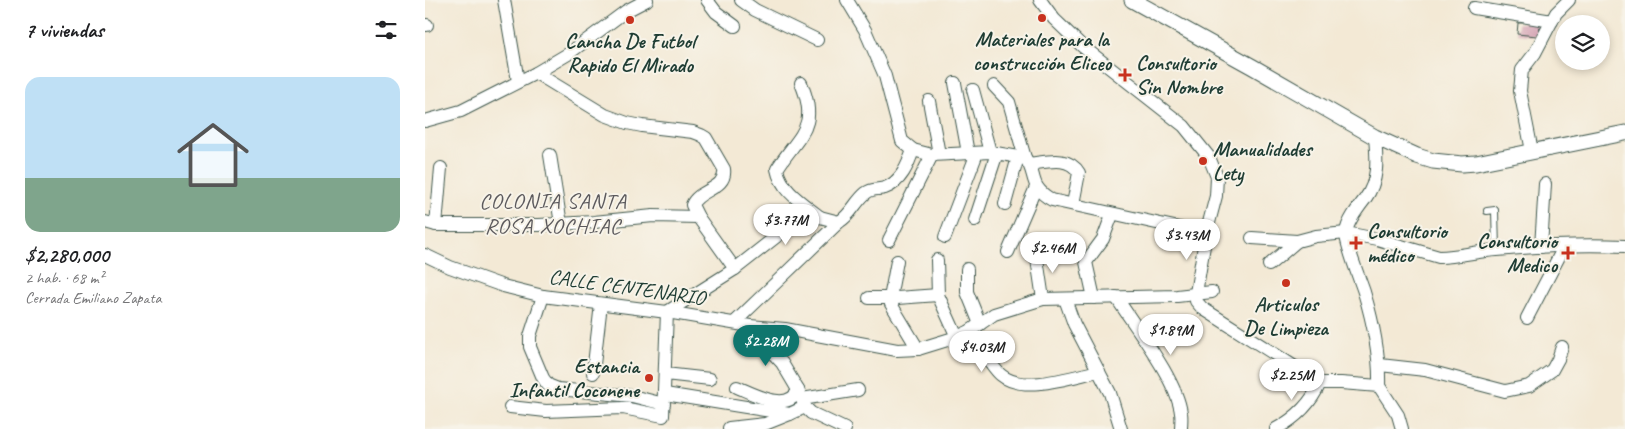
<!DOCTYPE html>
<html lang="es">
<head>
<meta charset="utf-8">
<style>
  body { margin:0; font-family:Caveat,sans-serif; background:#f6f6f6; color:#202124; height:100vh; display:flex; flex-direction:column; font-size:19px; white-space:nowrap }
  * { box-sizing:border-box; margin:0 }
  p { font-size:16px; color:#757577 }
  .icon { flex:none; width:28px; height:28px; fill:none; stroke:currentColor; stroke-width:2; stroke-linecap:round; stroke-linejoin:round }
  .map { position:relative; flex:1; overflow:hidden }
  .side { display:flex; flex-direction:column; background:#fff; width:425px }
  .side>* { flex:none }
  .tools { position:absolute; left:1130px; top:15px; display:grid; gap:10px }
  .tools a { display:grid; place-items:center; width:55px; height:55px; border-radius:50%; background:#fff; box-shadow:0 2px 8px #0003; font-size:25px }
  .price { position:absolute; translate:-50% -42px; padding:0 11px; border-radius:18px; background:#fff; color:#222; font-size:16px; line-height:32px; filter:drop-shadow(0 1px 2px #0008) }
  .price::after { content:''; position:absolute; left:50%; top:30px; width:15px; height:11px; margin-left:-8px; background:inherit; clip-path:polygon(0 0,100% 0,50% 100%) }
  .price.active { background:#0f766e; color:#fff }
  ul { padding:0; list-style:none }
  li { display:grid; align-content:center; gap:10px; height:265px; padding:0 25px }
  li span { display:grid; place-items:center; height:155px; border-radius:15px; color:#555 }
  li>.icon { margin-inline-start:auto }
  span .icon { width:90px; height:90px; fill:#fffc; stroke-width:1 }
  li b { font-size:21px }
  h2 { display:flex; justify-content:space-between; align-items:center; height:60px; padding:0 25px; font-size:21px }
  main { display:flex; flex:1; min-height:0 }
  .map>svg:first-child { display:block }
  .building { fill:#cc91a8 }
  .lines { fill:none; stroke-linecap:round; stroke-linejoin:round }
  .service-casing { stroke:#3f574c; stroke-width:8 }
  .minor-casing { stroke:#3f574c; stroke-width:14 }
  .tertiary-casing { stroke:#3f574c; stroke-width:17 }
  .service { stroke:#fff; stroke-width:6 }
  .minor { stroke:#fff; stroke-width:12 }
  .tertiary { stroke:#fff; stroke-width:15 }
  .poi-dot { fill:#c8321e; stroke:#f7f3e8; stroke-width:2 }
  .labels { text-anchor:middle; stroke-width:4; stroke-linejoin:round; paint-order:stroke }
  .poi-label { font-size:21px; font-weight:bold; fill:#1f3d34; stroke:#f7f3e8 }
  .street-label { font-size:21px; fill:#1f3d34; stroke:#f7f3e8 }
  .neighbourhood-label { font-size:22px; letter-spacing:1px; fill:#5c5a5d; stroke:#f7f3e8 }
</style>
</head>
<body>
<main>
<section class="side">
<h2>7 viviendas<svg class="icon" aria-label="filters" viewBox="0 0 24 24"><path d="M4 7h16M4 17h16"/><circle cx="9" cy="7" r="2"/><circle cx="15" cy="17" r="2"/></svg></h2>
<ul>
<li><span style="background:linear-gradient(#bfe0f5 65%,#7fa58c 0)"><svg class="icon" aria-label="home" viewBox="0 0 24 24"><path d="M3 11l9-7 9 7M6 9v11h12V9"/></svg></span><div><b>$2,280,000</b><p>2 hab. · 68 m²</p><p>Cerrada Emiliano Zapata</p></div></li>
</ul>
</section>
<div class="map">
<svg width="1200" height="429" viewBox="0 0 1200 429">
  <rect width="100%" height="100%" fill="#f7f3e8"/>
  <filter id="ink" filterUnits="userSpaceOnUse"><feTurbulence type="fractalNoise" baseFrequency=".02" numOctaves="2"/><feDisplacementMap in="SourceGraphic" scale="10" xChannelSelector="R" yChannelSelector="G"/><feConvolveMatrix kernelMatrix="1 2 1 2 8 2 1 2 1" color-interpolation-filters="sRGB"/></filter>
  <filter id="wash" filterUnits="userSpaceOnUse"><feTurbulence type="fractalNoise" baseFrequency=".0096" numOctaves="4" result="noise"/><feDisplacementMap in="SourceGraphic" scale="20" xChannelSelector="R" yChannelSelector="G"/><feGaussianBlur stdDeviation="1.12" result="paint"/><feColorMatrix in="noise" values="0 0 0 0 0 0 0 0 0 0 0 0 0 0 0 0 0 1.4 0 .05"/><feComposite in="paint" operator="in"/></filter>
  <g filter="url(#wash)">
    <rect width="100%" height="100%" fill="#f3e9d5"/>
    <g id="blocks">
      <path class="building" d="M1099,19L1115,22L1114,33H1112V36L1092,34L1093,23H1098Z"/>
    </g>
  </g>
  <g filter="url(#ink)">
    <use href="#blocks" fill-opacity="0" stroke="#3f574c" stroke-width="1"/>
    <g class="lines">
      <defs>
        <path id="service" d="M1062,211L1070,210L1071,250"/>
        <g id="minor">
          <path d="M79,0L93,81"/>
          <path d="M282,0L291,12L310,26"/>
          <path d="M316,0L330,10L392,40"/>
          <path d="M422,0L440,30L460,76L477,141L488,150L507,155L565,152L600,158C613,174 602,186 627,200L781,234"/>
          <path d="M615,0L629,19L657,46L759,126L784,157L792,177L791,196L781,234L771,293V301L777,308L895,383H916L954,386"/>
          <path d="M1049,8L1127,21"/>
          <path d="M0,25H2"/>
          <path d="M111,73L180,115L202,123L217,126L268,132L276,135L281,138L299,169C302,190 273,189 267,205L273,217L310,269"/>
          <path d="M376,83C395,128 373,135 352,169C356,191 379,204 395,217"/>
          <path d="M530,83L543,153"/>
          <path d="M569,86L584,102L600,158"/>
          <path d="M548,90L565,152"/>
          <path d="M504,101L514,154"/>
          <path d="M0,121L36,111L111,73L143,54L201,11L222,0"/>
          <path d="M950,137C952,160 954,180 940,199C933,208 922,222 921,233C920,243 935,280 939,292C948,322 955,355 954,386"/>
          <path d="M1107,151L1095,91L1097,70L1110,53L1131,13L1144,0"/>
          <path d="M125,155L136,224"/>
          <path d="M604,164C622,162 644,155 654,173L648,204"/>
          <path d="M580,204L593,157"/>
          <path d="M550,220L572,153"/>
          <path d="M0,222L11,225H114L169,222L228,216L273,217"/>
          <path d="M11,225L16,168"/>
          <path d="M520,237L552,153"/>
          <path d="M827,238L872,241L891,236L921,233L952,239L1014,257C1034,257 1052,251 1072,250C1114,246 1158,244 1200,246"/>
          <path d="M464,240L507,155"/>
          <path d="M1116,247L1120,184"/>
          <path d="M583,252L611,187"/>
          <path d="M611,252L618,299"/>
          <path d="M0,255L25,267L78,286L118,296L242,312L325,326L360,329L472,350L493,349L532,337L545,331L569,314L618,299L752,296L787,292"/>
          <path d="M512,260L513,295L532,337"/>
          <path d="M472,261L465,298L466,304L493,349"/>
          <path d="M844,265L872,241"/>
          <path d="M542,269V292L555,324"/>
          <path d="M118,296L105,336V347L118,378L123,385L133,389L207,396L239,404"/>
          <path d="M691,297C710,327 752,380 756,413C757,418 756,424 756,429"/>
          <path d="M444,298H472L513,295"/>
          <path d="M669,298L661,262L678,239L687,215"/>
          <path d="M640,299L649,324L685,393L696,429"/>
          <path d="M1102,318L1139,247"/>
          <path d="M309,323L414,222C426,215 430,202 441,193C447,188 453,190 460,188C476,182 483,165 488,150"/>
          <path d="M325,326L331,335L357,363L373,390L380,407L386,413L420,429"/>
          <path d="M545,331C552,342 567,368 576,375C598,394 649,376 674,371"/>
          <path d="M955,365L1000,370L1080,391L1104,386L1127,370L1133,359L1137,347"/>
          <path d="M168,373L176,304"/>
          <path d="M240,374L285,379"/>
          <path d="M954,386L973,415L977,429"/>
          <path d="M312,387C327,393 364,414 373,390"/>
          <path d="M240,394L365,414L380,407"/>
          <path d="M377,399L433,390"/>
          <path d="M85,407L121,411L198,408L238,416L242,312L310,269L366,225L377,219L395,217L414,222"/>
          <path d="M304,428L340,424L365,414"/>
          <path d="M851,429C871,418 886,404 895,383"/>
        </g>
        <path id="tertiary" d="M707,0L828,67L950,137L992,156L1008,161L1037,164L1051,163L1200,133"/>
      </defs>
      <use href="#service" class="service-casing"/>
      <use href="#minor" class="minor-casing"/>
      <use href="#tertiary" class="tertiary-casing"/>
      <use href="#service" class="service"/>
      <use href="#minor" class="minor"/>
      <use href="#tertiary" class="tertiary"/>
    </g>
  </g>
  <g class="poi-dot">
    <circle cx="617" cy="18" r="5"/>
    <circle cx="205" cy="20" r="5"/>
    <path d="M697.5 67.5h5v5h5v5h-5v5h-5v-5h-5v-5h5z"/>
    <circle cx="778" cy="161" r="5"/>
    <path d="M928.5 235.5h5v5h5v5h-5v5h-5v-5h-5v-5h5z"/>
    <path d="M1140.5 245.5h5v5h5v5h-5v5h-5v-5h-5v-5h5z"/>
    <circle cx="861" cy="283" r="5"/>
    <circle cx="224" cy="378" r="5"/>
  </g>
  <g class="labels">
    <g class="poi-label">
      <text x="617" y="46">Materiales para la<tspan x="617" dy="24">construcción Eliceo</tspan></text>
      <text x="205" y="48">Cancha De Futbol<tspan x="205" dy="24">Rapido El Mirado</tspan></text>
      <text x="711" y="70" text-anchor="start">Consultorio<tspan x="711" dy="24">Sin Nombre</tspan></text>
      <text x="788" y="156" text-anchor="start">Manualidades<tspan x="788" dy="24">Lety</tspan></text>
      <text x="942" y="238" text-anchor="start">Consultorio<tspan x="942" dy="24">médico</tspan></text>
      <text x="1132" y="248" text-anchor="end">Consultorio<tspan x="1132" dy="24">Medico</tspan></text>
      <text x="861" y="311">Articulos<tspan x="861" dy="24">De Limpieza</tspan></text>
      <text x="214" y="373" text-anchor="end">Estancia<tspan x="214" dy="24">Infantil Coconene</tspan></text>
    </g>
    <g class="street-label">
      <text transform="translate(202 287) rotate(8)" y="7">CALLE CENTENARIO</text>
    </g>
    <g class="neighbourhood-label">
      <text x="128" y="208">COLONIA SANTA<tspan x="128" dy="25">ROSA XOCHIAC</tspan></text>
    </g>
  </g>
</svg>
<div class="tools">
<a><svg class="icon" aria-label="layers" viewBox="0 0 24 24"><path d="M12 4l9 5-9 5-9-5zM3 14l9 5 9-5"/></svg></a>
</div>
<b class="price" style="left:361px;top:246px">$3.77M</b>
<b class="price" style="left:762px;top:261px">$3.43M</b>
<b class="price" style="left:628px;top:274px">$2.46M</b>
<b class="price" style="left:746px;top:356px">$1.89M</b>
<b class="price active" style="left:341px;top:367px">$2.28M</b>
<b class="price" style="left:557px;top:373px">$4.03M</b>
<b class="price" style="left:867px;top:401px">$2.25M</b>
</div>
</main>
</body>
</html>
